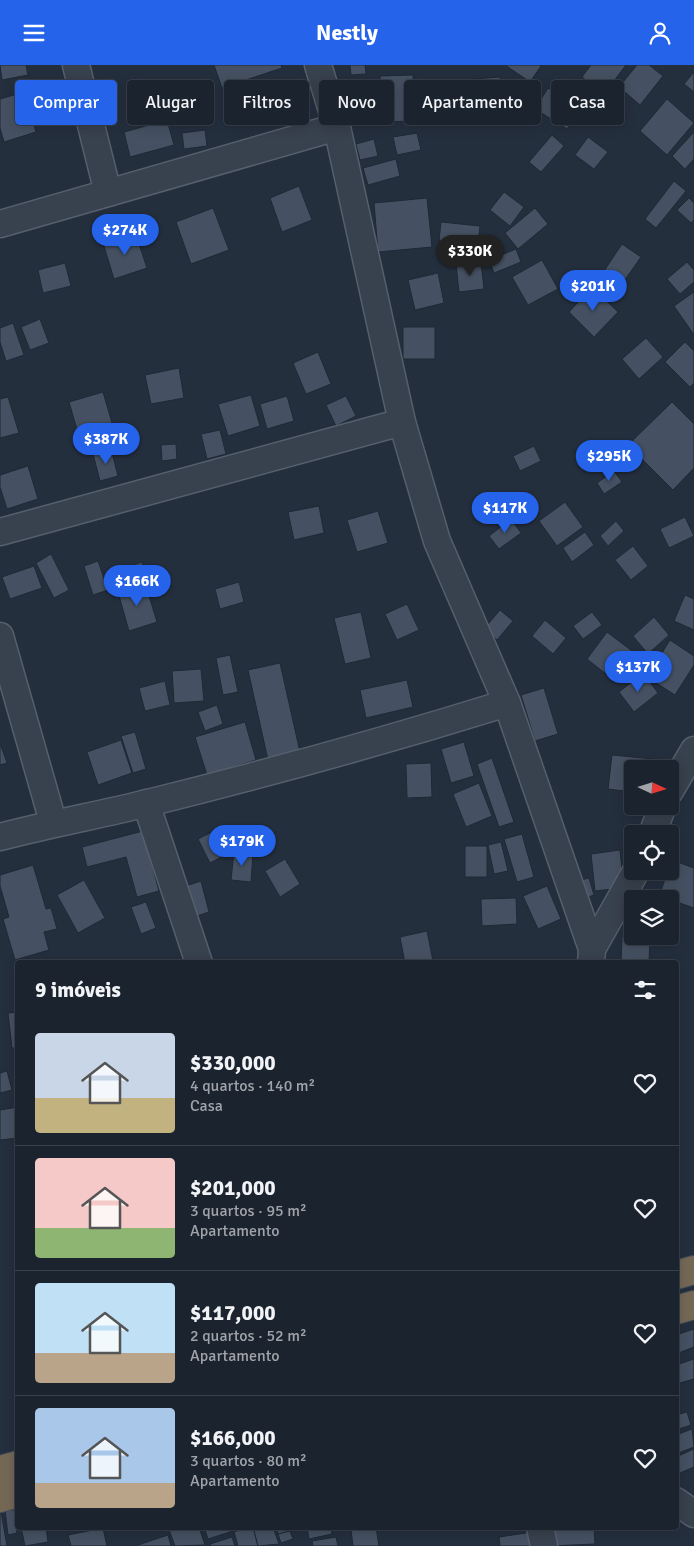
<!DOCTYPE html>
<html lang="pt">
<head>
<meta charset="utf-8">
<style>
  body { margin:0; font-family:Signika,sans-serif; background:#282f3a; color:#f1f3f6; height:100vh; display:flex; flex-direction:column; font-size:19px; white-space:nowrap }
  * { box-sizing:border-box; margin:0 }
  p { font-size:16px; color:#a0a4aa }
  .icon { flex:none; width:28px; height:28px; fill:none; stroke:currentColor; stroke-width:2; stroke-linecap:round; stroke-linejoin:round }
  .map { position:relative; flex:1; overflow:hidden }
  .details { position:absolute; left:15px; top:895px; width:664px; height:570px; display:flex; flex-direction:column; background:#1b232e; border-radius:5px; box-shadow:0 2px 12px #0003,0 0 0 1px #39404a }
  .details>* { flex:none }
  .guide { position:absolute; left:15px; top:15px; width:665px; height:45px; display:flex; gap:10px }
  .needle { width:32px; rotate:94deg }
  .fabs { position:absolute; left:624px; top:695px; display:grid; gap:10px }
  .fabs a { display:grid; place-items:center; width:55px; height:55px; border-radius:5px; background:#1b232e; box-shadow:0 2px 12px #0003,0 0 0 1px #39404a; font-size:25px }
  .price { position:absolute; translate:-50% -42px; padding:0 11px; border-radius:18px; background:#2563eb; color:#fff; font-size:16px; line-height:32px; filter:drop-shadow(0 1px 2px #0008) }
  .price::after { content:''; position:absolute; left:50%; top:30px; width:15px; height:11px; margin-left:-8px; background:inherit; clip-path:polygon(0 0,100% 0,50% 100%) }
  .price.active { background:#222; color:#fff }
  ul { padding:0; list-style:none }
  li { display:flex; align-items:center; gap:15px; height:125px; padding:0 20px }
  li+li { border-top:1px solid #39404a }
  li span { display:grid; place-items:center; flex:none; width:140px; height:100px; border-radius:5px; color:#555 }
  li>.icon { margin-inline-start:auto }
  span .icon { width:60px; height:60px; fill:#fffc; stroke-width:1 }
  li b { font-size:21px }
  h2 { display:flex; justify-content:space-between; align-items:center; height:60px; padding:0 20px; font-size:21px }
  .pill { padding:0 18px; border-radius:5px; background:#1b232e; box-shadow:0 2px 12px #0003,0 0 0 1px #39404a; font-size:18px; line-height:45px }
  .pill.active { background:#2563eb; color:#fff }
  header { display:flex; justify-content:space-between; align-items:center; height:65px; padding:0 20px; background:#2563eb; color:#fff; font-size:22px; font-weight:700 }
  .map>svg:first-child { display:block }
  .building { fill:#455162; stroke:#1f2835 }
  .lines { fill:none; stroke-linecap:round; stroke-linejoin:round }
  .minor-casing { stroke:#565f6c; stroke-width:29 }
  .highway-casing { stroke:#434c59; stroke-width:30 }
  .minor { stroke:#38414e; stroke-width:26 }
  .highway { stroke:#746855; stroke-width:28 }
</style>
</head>
<body>
<header><svg class="icon" aria-label="menu" viewBox="0 0 24 24"><path d="M4 6h16M4 12h16M4 18h16"/></svg>Nestly<svg class="icon" aria-label="person" viewBox="0 0 24 24"><circle cx="12" cy="8" r="4"/><path d="M4 21q1-7 8-7t8 7"/></svg></header>
<div class="map">
<svg width="694" height="1481" viewBox="0 0 694 1481">
  <rect width="100%" height="100%" fill="#242f3e"/>
  <g class="building">
    <path d="M0,0H26L28,10L2,15Z"/>
    <path d="M214,0H281L282,3L222,23Z"/>
    <path d="M350,0H365L366,9L351,10Z"/>
    <path d="M505,0H539L541,1L530,17Z"/>
    <path d="M591,0H626L604,29L582,12Z"/>
    <path d="M637,0H649L663,11L640,40L619,22Z"/>
    <path d="M694,7V27L684,19Z"/>
    <path d="M413,10L414,56L382,57L380,11Z"/>
    <path d="M500,12L503,49L475,51L473,14Z"/>
    <path d="M548,23L580,44L567,64L535,44Z"/>
    <path d="M24,27L36,67L4,77L0,63V34Z"/>
    <path d="M667,34L694,58L667,90L640,66Z"/>
    <path d="M167,55L174,80L130,92L124,67Z"/>
    <path d="M205,65L207,81L184,84L182,68Z"/>
    <path d="M694,67V94L685,104L672,91Z"/>
    <path d="M417,68L421,85L397,90L393,72Z"/>
    <path d="M552,70L564,81L541,107L529,97Z"/>
    <path d="M588,72L608,87L594,104L575,90Z"/>
    <path d="M374,74L378,91L360,95L356,79Z"/>
    <path d="M396,94L400,111L368,120L363,103Z"/>
    <path d="M674,116L686,126L656,163L645,154Z"/>
    <path d="M299,121L312,155L282,167L270,133Z"/>
    <path d="M504,127L524,142L510,161L490,145Z"/>
    <path d="M427,133L432,182L378,187L374,138Z"/>
    <path d="M689,133L694,138V155L691,158L677,145Z"/>
    <path d="M213,143L229,185L191,199L176,157Z"/>
    <path d="M535,143L548,159L518,184L505,168Z"/>
    <path d="M441,157L480,161L478,179L439,176Z"/>
    <path d="M135,167L147,203L114,214L103,178Z"/>
    <path d="M622,179L641,192L622,219L604,206Z"/>
    <path d="M486,181V195L461,197L460,182Z"/>
    <path d="M516,184L521,197L494,208L489,195Z"/>
    <path d="M542,195L558,224L528,240L512,212Z"/>
    <path d="M481,197L484,224L459,227L456,199Z"/>
    <path d="M687,197L694,205V217L680,229L667,214Z"/>
    <path d="M65,198L71,221L43,228L38,205Z"/>
    <path d="M438,208L444,238L415,245L408,215Z"/>
    <path d="M592,222L618,247L594,272L569,247Z"/>
    <path d="M694,227V270L674,241Z"/>
    <path d="M40,254L49,278L30,285L21,262Z"/>
    <path d="M13,258L24,290L6,296L0,277V263Z"/>
    <rect x="403" y="262" width="32" height="32"/>
    <path d="M646,273L663,292L639,314L622,294Z"/>
    <path d="M685,277L694,286V318L690,322L665,297Z"/>
    <path d="M318,287L331,319L306,329L293,298Z"/>
    <path d="M179,303L184,333L151,339L145,310Z"/>
    <path d="M103,327L112,358L78,368L69,337Z"/>
    <path d="M251,330L260,361L228,371L218,339Z"/>
    <path d="M287,331L294,356L267,364L260,339Z"/>
    <path d="M346,331L356,351L336,361L326,340Z"/>
    <path d="M8,332L19,368L0,373V334Z"/>
    <path d="M672,337L694,359V403L673,425L628,380Z"/>
    <path d="M220,365L226,389L207,394L201,369Z"/>
    <path d="M176,379L177,394L162,396L161,380Z"/>
    <path d="M534,381L541,396L520,406L513,391Z"/>
    <path d="M111,384L118,411L100,416L93,389Z"/>
    <path d="M28,401L38,434L7,444L0,422V410Z"/>
    <path d="M614,406L622,417L604,429L597,418Z"/>
    <path d="M565,437L583,462L557,481L539,456Z"/>
    <path d="M319,441L324,468L294,475L288,447Z"/>
    <path d="M378,446L388,478L357,487L347,455Z"/>
    <path d="M685,452L694,471L669,483L660,464Z"/>
    <path d="M511,454L521,468L499,484L489,471Z"/>
    <path d="M616,456L624,466L608,481L600,471Z"/>
    <path d="M585,467L594,480L572,497L563,483Z"/>
    <path d="M633,481L648,501L631,515L615,495Z"/>
    <path d="M51,489L69,525L54,533L36,498Z"/>
    <path d="M98,496L108,525L93,530L84,501Z"/>
    <path d="M142,497L147,511L114,522L109,508Z"/>
    <path d="M34,501L42,523L10,534L2,512Z"/>
    <path d="M239,517L244,537L220,544L215,524Z"/>
    <path d="M145,518L157,557L129,566L118,527Z"/>
    <path d="M685,530L694,534V565L674,556Z"/>
    <path d="M407,539L419,565L397,575L385,549Z"/>
    <path d="M500,545L513,556L497,575L484,564Z"/>
    <path d="M361,547L371,593L345,599L334,553Z"/>
    <path d="M592,547L602,560L583,574L573,561Z"/>
    <path d="M654,552L669,570L648,589L633,571Z"/>
    <path d="M545,555L566,573L553,589L532,571Z"/>
    <path d="M607,567L632,586L611,613L587,594Z"/>
    <path d="M670,575L694,591V600L675,630L647,612Z"/>
    <path d="M230,590L238,627L223,630L216,593Z"/>
    <path d="M280,598L300,687L268,695L248,605Z"/>
    <path d="M201,604L204,636L174,638L172,606Z"/>
    <path d="M643,608L658,628L634,647L619,627Z"/>
    <path d="M407,615L413,642L366,653L360,625Z"/>
    <path d="M165,616L170,640L145,646L139,623Z"/>
    <path d="M544,623L558,669L535,676L521,630Z"/>
    <path d="M217,640L223,659L205,666L198,647Z"/>
    <path d="M245,657L256,695L207,710L195,672Z"/>
    <path d="M135,667L146,704L133,708L121,671Z"/>
    <path d="M121,675L132,708L98,720L87,687Z"/>
    <path d="M464,677L474,711L451,718L441,684Z"/>
    <path d="M0,678L7,698L0,700Z"/>
    <path d="M612,690L654,694L653,704H632V727L608,724Z"/>
    <path d="M492,693L514,757L499,762L477,699Z"/>
    <path d="M431,698L432,732L407,733L406,699Z"/>
    <path d="M479,718L492,751L466,762L453,729Z"/>
    <path d="M220,763L231,787L210,798L198,774Z"/>
    <path d="M143,766L159,826L137,832L126,792L87,802L82,782Z"/>
    <path d="M522,769L534,812L517,817L504,774Z"/>
    <path d="M501,777L508,806L494,809L488,780Z"/>
    <rect x="465" y="781" width="22" height="31"/>
    <path d="M620,785L623,813L622,823L595,826L591,789Z"/>
    <path d="M234,787L253,789L251,817L231,815Z"/>
    <path d="M285,794L300,819L280,832L265,806Z"/>
    <path d="M672,795L694,803V843L659,831L668,806H670Z"/>
    <path d="M33,800L46,844L51,843L57,864L44,867L49,885L15,895L3,854L9,852L0,821V810Z"/>
    <path d="M589,813L594,830L583,834L577,816Z"/>
    <path d="M84,815L105,853L78,868L57,830Z"/>
    <path d="M201,816L209,847L185,855L177,824Z"/>
    <path d="M547,821L561,854L538,864L523,831Z"/>
    <path d="M516,833L517,859L482,861L481,834Z"/>
    <path d="M146,837L156,863L141,869L131,842Z"/>
    <path d="M427,866L433,896L405,898L400,872Z"/>
    <path d="M622,871L650,873L649,898H621Z"/>
    <path d="M18,947V983H12L8,948Z"/>
    <path d="M7,1006L12,1025L0,1028V1008Z"/>
    <path d="M18,1042V1073L0,1075V1045Z"/>
    <path d="M694,1264V1282L676,1289V1270Z"/>
    <path d="M694,1294V1314L676,1319V1300Z"/>
    <path d="M687,1347L691,1360L676,1365V1350Z"/>
    <path d="M692,1364L694,1382L676,1389V1370Z"/>
    <path d="M694,1384V1402L680,1408L676,1400V1392Z"/>
    <path d="M14,1444L17,1468L8,1470L5,1445Z"/>
    <path d="M0,1447H1L7,1481H0Z"/>
    <path d="M21,1462H46L48,1477L25,1481Z"/>
    <path d="M168,1462H199L205,1480L175,1481Z"/>
    <path d="M204,1462H229L230,1467L208,1474Z"/>
    <path d="M247,1462H253L258,1481H238L234,1467Z"/>
    <path d="M253,1462H273L279,1479L258,1481Z"/>
    <path d="M276,1462H289L290,1466L278,1469Z"/>
    <path d="M307,1462H331L332,1469L309,1474Z"/>
    <path d="M365,1462H376L379,1481H353L351,1465Z"/>
    <path d="M549,1462H594L595,1479L550,1481Z"/>
    <path d="M103,1463L107,1481H71L68,1470Z"/>
    <path d="M290,1466L293,1474L281,1478L278,1469Z"/>
    <path d="M532,1467L534,1481H500L499,1472Z"/>
    <path d="M168,1470L171,1481H135Z"/>
    <path d="M232,1472L235,1481H211L210,1479Z"/>
    <path d="M336,1472L338,1481H313L312,1476Z"/>
  </g>
  <g class="lines">
    <defs>
      <g id="minor">
        <path d="M76,0L108,128"/>
        <path d="M318,0L337,62L402,357L437,476L507,638L592,884L591,898"/>
        <path d="M0,159L337,62"/>
        <path d="M0,467L402,357"/>
        <path d="M0,571L53,757"/>
        <path d="M670,726L694,685"/>
        <path d="M146,738L199,898"/>
        <path d="M652,769L663,741"/>
        <path d="M0,772C49,759 99,750 148,738C269,708 388,675 507,638"/>
        <path d="M592,884L636,806"/>
        <path d="M676,1436L694,1449"/>
        <path d="M540,1462L544,1481"/>
      </g>
      <g id="highway">
        <path d="M676,1210L694,1205"/>
        <path d="M676,1245L694,1240"/>
        <path d="M0,1405L18,1400"/>
        <path d="M0,1433L18,1428"/>
      </g>
    </defs>
    <use href="#minor" class="minor-casing"/>
    <use href="#highway" class="highway-casing"/>
    <use href="#minor" class="minor"/>
    <use href="#highway" class="highway"/>
  </g>
</svg>
<div class="fabs">
<a><svg class="needle" viewBox="-14 -14 28 28"><path d="M0-13l5 13h-10z" fill="#e53935"/><path d="M0 13l5-13h-10z" fill="#a0a4aa"/></svg></a>
<a><svg class="icon" aria-label="locate" viewBox="0 0 24 24"><circle cx="12" cy="12" r="6"/><path d="M12 2v4M12 18v4M2 12h4M18 12h4"/></svg></a>
<a><svg class="icon" aria-label="layers" viewBox="0 0 24 24"><path d="M12 4l9 5-9 5-9-5zM3 14l9 5 9-5"/></svg></a>
</div>
<b class="price" style="left:125px;top:191px">$274K</b>
<b class="price active" style="left:470px;top:212px">$330K</b>
<b class="price" style="left:593px;top:247px">$201K</b>
<b class="price" style="left:106px;top:400px">$387K</b>
<b class="price" style="left:609px;top:417px">$295K</b>
<b class="price" style="left:505px;top:469px">$117K</b>
<b class="price" style="left:137px;top:542px">$166K</b>
<b class="price" style="left:638px;top:628px">$137K</b>
<b class="price" style="left:242px;top:802px">$179K</b>
<div class="guide">
<a class="pill active">Comprar</a>
<a class="pill">Alugar</a>
<a class="pill">Filtros</a>
<a class="pill">Novo</a>
<a class="pill">Apartamento</a>
<a class="pill">Casa</a>
</div>
<section class="details">
<h2>9 imóveis<svg class="icon" aria-label="filters" viewBox="0 0 24 24"><path d="M4 7h16M4 17h16"/><circle cx="9" cy="7" r="2"/><circle cx="15" cy="17" r="2"/></svg></h2>
<ul>
<li><span style="background:linear-gradient(#c9d6e8 65%,#c2b280 0)"><svg class="icon" aria-label="home" viewBox="0 0 24 24"><path d="M3 11l9-7 9 7M6 9v11h12V9"/></svg></span><div><b>$330,000</b><p>4 quartos · 140 m²</p><p>Casa</p></div><svg class="icon" aria-label="heart" viewBox="0 0 24 24"><path d="M12 20l-8-8c-3-5 5-10 8-4 3-6 11-1 8 4z"/></svg></li>
<li><span style="background:linear-gradient(#f6c9c9 70%,#8fb573 0)"><svg class="icon" aria-label="home" viewBox="0 0 24 24"><path d="M3 11l9-7 9 7M6 9v11h12V9"/></svg></span><div><b>$201,000</b><p>3 quartos · 95 m²</p><p>Apartamento</p></div><svg class="icon" aria-label="heart" viewBox="0 0 24 24"><path d="M12 20l-8-8c-3-5 5-10 8-4 3-6 11-1 8 4z"/></svg></li>
<li><span style="background:linear-gradient(#bfe0f5 70%,#b9a48a 0)"><svg class="icon" aria-label="home" viewBox="0 0 24 24"><path d="M3 11l9-7 9 7M6 9v11h12V9"/></svg></span><div><b>$117,000</b><p>2 quartos · 52 m²</p><p>Apartamento</p></div><svg class="icon" aria-label="heart" viewBox="0 0 24 24"><path d="M12 20l-8-8c-3-5 5-10 8-4 3-6 11-1 8 4z"/></svg></li>
<li><span style="background:linear-gradient(#a9c7e8 75%,#b9a48a 0)"><svg class="icon" aria-label="home" viewBox="0 0 24 24"><path d="M3 11l9-7 9 7M6 9v11h12V9"/></svg></span><div><b>$166,000</b><p>3 quartos · 80 m²</p><p>Apartamento</p></div><svg class="icon" aria-label="heart" viewBox="0 0 24 24"><path d="M12 20l-8-8c-3-5 5-10 8-4 3-6 11-1 8 4z"/></svg></li>
</ul>
</section>
</div>
</body>
</html>
